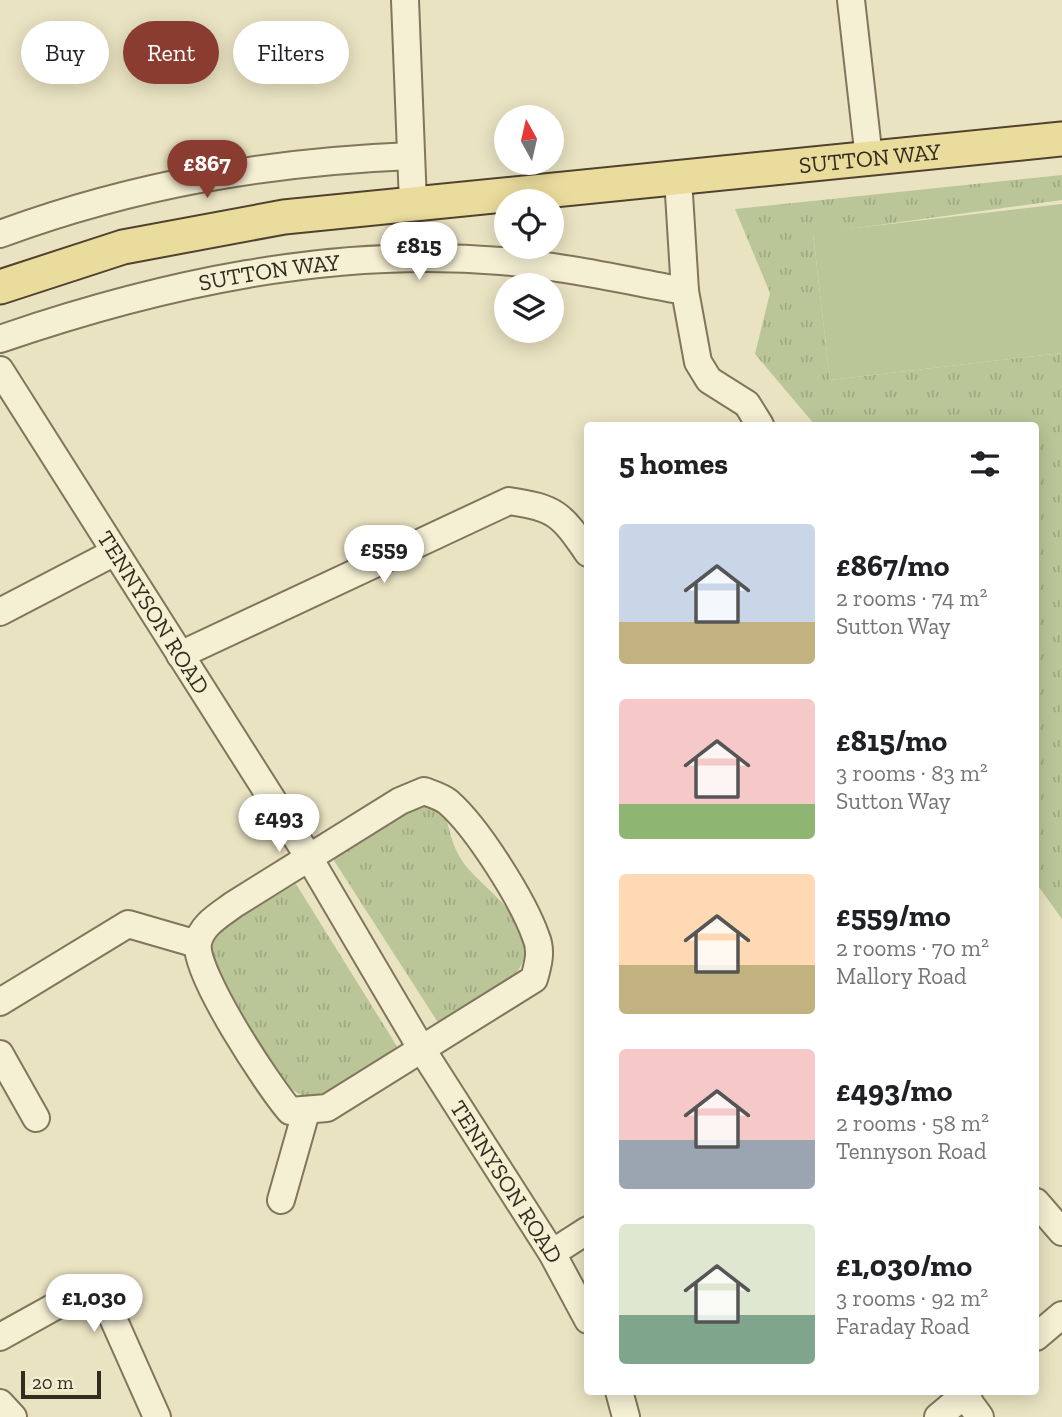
<!DOCTYPE html>
<html lang="en">
<head>
<meta charset="utf-8">
<style>
  body { margin:0; font-family:"Zilla Slab",serif; background:#f6f6f6; color:#202124; height:100vh; display:flex; flex-direction:column; font-size:26px; white-space:nowrap }
  * { box-sizing:border-box; margin:0 }
  p { font-size:23px; color:#757577 }
  .icon { flex:none; width:38px; height:38px; fill:none; stroke:currentColor; stroke-width:2; stroke-linecap:round; stroke-linejoin:round }
  .map { position:relative; flex:1; overflow:hidden }
  .drawer { position:absolute; left:584px; top:422px; width:455px; height:973px; display:flex; flex-direction:column; background:#fff; border-radius:7px; box-shadow:0 4px 18px #0003 }
  .drawer>* { flex:none }
  .top-card { position:absolute; left:21px; top:21px; width:458px; height:63px; display:flex; gap:14px }
  .needle { width:46px; rotate:352deg }
  .buttons { position:absolute; left:494px; top:105px; display:grid; gap:14px }
  .buttons a { display:grid; place-items:center; width:70px; height:70px; border-radius:50%; background:#fff; box-shadow:0 4px 18px #0003; font-size:35px }
  .scale { position:absolute; left:21px; bottom:18px; width:80px; box-sizing:border-box; padding-left:7px; border:4px solid #332b1e; border-top:0; font-size:19px; line-height:24px; white-space:nowrap; color:#332b1e; -webkit-text-stroke:5px #f2edd1; paint-order:stroke }
  .price { position:absolute; translate:-50% -60px; padding:0 16px; border-radius:24px; background:#fff; color:#222; font-size:23px; line-height:46px; filter:drop-shadow(0 2px 4px #0008) }
  .price::after { content:''; position:absolute; left:50%; top:42px; width:21px; height:16px; margin-left:-10px; background:inherit; clip-path:polygon(0 0,100% 0,50% 100%) }
  .price.selected { background:#8b3c30; color:#fff }
  ul { padding:0; list-style:none }
  li { display:flex; align-items:center; gap:21px; height:175px; padding:0 35px }
  li span { display:grid; place-items:center; flex:none; width:196px; height:140px; border-radius:7px; color:#555 }
  li>.icon { margin-inline-start:auto }
  span .icon { width:84px; height:84px; fill:#fffc; stroke-width:1 }
  li b { font-size:30px }
  h2 { display:flex; justify-content:space-between; align-items:center; height:84px; padding:0 35px; font-size:30px }
  .tag { padding:0 24px; border-radius:32px; background:#fff; box-shadow:0 4px 18px #0003; font-size:24px; line-height:63px }
  .tag.selected { background:#8b3c30; color:#fff }
  .map>svg:first-child { display:block }
  .grass { fill:url(#grass-tufts) }
  .garden { fill:#bac697 }
  .lines { fill:none; stroke-linecap:round; stroke-linejoin:round }
  .minor-casing { stroke:#82755b; stroke-width:30 }
  .major-casing { stroke:#50422f; stroke-width:37 }
  .minor { stroke:#f5f0d4; stroke-width:26 }
  .major { stroke:#eadc9c; stroke-width:33 }
  .labels { text-anchor:middle; stroke-width:6; stroke-linejoin:round; paint-order:stroke }
  .street-label { font-size:23px; fill:#332b1e; stroke:#f2edd1 }
</style>
</head>
<body>
<div class="map">
<svg width="1062" height="1417" viewBox="0 0 1062 1417">
  <defs>
    <pattern id="grass-tufts" width="24" height="20" patternUnits="userSpaceOnUse" patternTransform="scale(1.75)"><rect width="24" height="20" fill="#bac697"/><path d="M3 7l-1-3M5 7V3M7 7l1-3M15 17l-1-3M17 17v-4M19 17l1-3" fill="none" stroke="#a0aa82"/></pattern>
  </defs>
  <rect width="100%" height="100%" fill="#e9e3c2"/>
  <g class="grass">
    <path d="M1062,175V200L813,234L830,380L1062,353V919L1036,883V425H815L755,354L770,293L735,209Z"/>
    <path d="M429,806L446,816C450,835 454,850 465,865C488,894 550,930 515,975C504,989 457,1013 439,1024L333,859L406,809Z"/>
    <path d="M296,884L398,1048L324,1094L305,1097L284,1085L212,965L210,947L219,929Z"/>
  </g>
  <path class="garden" d="M1062,204V353L830,380L813,233Z"/>
  <g class="lines">
    <defs>
      <g id="minor">
        <path d="M405,0L413,203"/>
        <path d="M851,0L869,159"/>
        <path d="M0,234C136,184 267,162 411,156"/>
        <path d="M685,291L698,362L709,380L747,404L760,425"/>
        <path id="s1" d="M0,339C160,284 331,247 501,261C562,266 624,280 685,291L678,178"/>
        <path id="s2" d="M0,370L308,856L421,1048L552,1253L588,1320"/>
        <path d="M0,612L115,552"/>
        <path d="M180,655L509,501C556,508 561,514 588,553"/>
        <path d="M424,791C432,794 442,797 448,802C477,827 523,900 536,937C542,951 538,965 534,979L327,1108L290,1111C269,1087 193,972 198,943C201,925 220,915 233,905L400,801Z"/>
        <path d="M0,1002L128,924L197,944"/>
        <path d="M0,1054L36,1118"/>
        <path d="M281,1200L306,1112"/>
        <path d="M1036,1202L1062,1232"/>
        <path d="M552,1253L588,1230"/>
        <path d="M0,1337L72,1297C87,1295 97,1296 108,1307L157,1417"/>
        <path d="M1036,1337L1062,1315"/>
        <path d="M619,1391L626,1417"/>
        <path d="M964,1395L980,1417"/>
        <path d="M0,1403L13,1417"/>
        <path d="M938,1417L969,1391"/>
      </g>
      <g id="major">
        <path id="s3" d="M0,287L123,247L284,217L1062,139"/>
      </g>
    </defs>
    <use href="#minor" class="minor-casing"/>
    <use href="#major" class="major-casing"/>
    <use href="#minor" class="minor"/>
    <use href="#major" class="major"/>
  </g>
  <g class="labels">
    <g class="street-label">
      <text dy="8" stroke="none"><textPath href="#s3" startOffset="882">SUTTON WAY</textPath></text>
      <text dy="8" stroke="none"><textPath href="#s1" startOffset="278">SUTTON WAY</textPath></text>
      <text dy="8" stroke="none"><textPath href="#s2" startOffset="287">TENNYSON ROAD</textPath></text>
      <text dy="8" stroke="none"><textPath href="#s2" startOffset="957">TENNYSON ROAD</textPath></text>
    </g>
  </g>
</svg>
<div class="buttons">
<a><svg class="needle" viewBox="-14 -14 28 28"><path d="M0-13l5 13h-10z" fill="#e53935"/><path d="M0 13l5-13h-10z" fill="#757577"/></svg></a>
<a><svg class="icon" aria-label="locate" viewBox="0 0 24 24"><circle cx="12" cy="12" r="6"/><path d="M12 2v4M12 18v4M2 12h4M18 12h4"/></svg></a>
<a><svg class="icon" aria-label="layers" viewBox="0 0 24 24"><path d="M12 4l9 5-9 5-9-5zM3 14l9 5 9-5"/></svg></a>
</div>
<div class="scale">20 m</div>
<b class="price selected" style="left:207px;top:200px">£867</b>
<b class="price" style="left:419px;top:282px">£815</b>
<b class="price" style="left:384px;top:585px">£559</b>
<b class="price" style="left:279px;top:854px">£493</b>
<b class="price" style="left:94px;top:1334px">£1,030</b>
<div class="top-card">
<a class="tag">Buy</a>
<a class="tag selected">Rent</a>
<a class="tag">Filters</a>
</div>
<section class="drawer">
<h2>5 homes<svg class="icon" aria-label="filters" viewBox="0 0 24 24"><path d="M4 7h16M4 17h16"/><circle cx="9" cy="7" r="2"/><circle cx="15" cy="17" r="2"/></svg></h2>
<ul>
<li><span style="background:linear-gradient(#c9d6e8 70%,#c2b280 0)"><svg class="icon" aria-label="home" viewBox="0 0 24 24"><path d="M3 11l9-7 9 7M6 9v11h12V9"/></svg></span><div><b>£867/mo</b><p>2 rooms · 74 m²</p><p>Sutton Way</p></div></li>
<li><span style="background:linear-gradient(#f6c9c9 75%,#8fb573 0)"><svg class="icon" aria-label="home" viewBox="0 0 24 24"><path d="M3 11l9-7 9 7M6 9v11h12V9"/></svg></span><div><b>£815/mo</b><p>3 rooms · 83 m²</p><p>Sutton Way</p></div></li>
<li><span style="background:linear-gradient(#ffd9b3 65%,#c2b280 0)"><svg class="icon" aria-label="home" viewBox="0 0 24 24"><path d="M3 11l9-7 9 7M6 9v11h12V9"/></svg></span><div><b>£559/mo</b><p>2 rooms · 70 m²</p><p>Mallory Road</p></div></li>
<li><span style="background:linear-gradient(#f6c9c9 65%,#9aa5b1 0)"><svg class="icon" aria-label="home" viewBox="0 0 24 24"><path d="M3 11l9-7 9 7M6 9v11h12V9"/></svg></span><div><b>£493/mo</b><p>2 rooms · 58 m²</p><p>Tennyson Road</p></div></li>
<li><span style="background:linear-gradient(#dfe7d0 65%,#7fa58c 0)"><svg class="icon" aria-label="home" viewBox="0 0 24 24"><path d="M3 11l9-7 9 7M6 9v11h12V9"/></svg></span><div><b>£1,030/mo</b><p>3 rooms · 92 m²</p><p>Faraday Road</p></div></li>
</ul>
</section>
</div>
</body>
</html>
